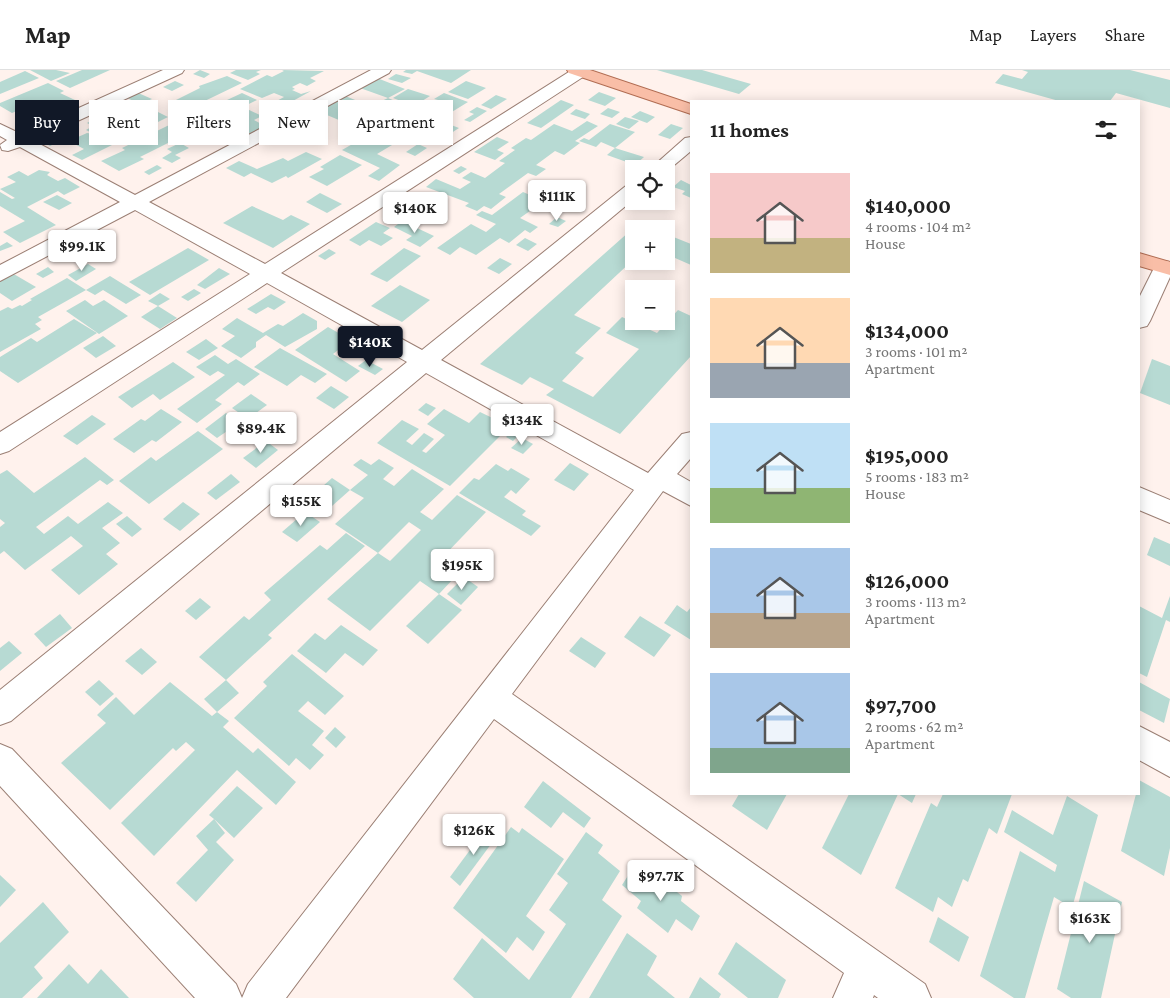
<!DOCTYPE html>
<html lang="en">
<head>
<meta charset="utf-8">
<style>
  body { margin:0; font-family:"Crimson Pro",serif; background:#f6f6f6; color:#222; height:100vh; display:flex; flex-direction:column; font-size:19px; white-space:nowrap }
  * { box-sizing:border-box; margin:0 }
  p { font-size:16px; color:#767676 }
  .icon { flex:none; width:28px; height:28px; fill:none; stroke:currentColor; stroke-width:2; stroke-linecap:round; stroke-linejoin:round }
  .map { position:relative; flex:1; overflow:hidden }
  .side { position:absolute; left:690px; top:30px; width:450px; height:695px; display:flex; flex-direction:column; background:#fff; border-radius:0px; box-shadow:0 2px 12px #0003 }
  .side>* { flex:none }
  .guide { position:absolute; left:15px; top:30px; width:475px; height:45px; display:flex; gap:10px }
  .tools { position:absolute; left:625px; top:90px; display:grid; gap:10px }
  .tools a { display:grid; place-items:center; width:50px; height:50px; border-radius:0px; background:#fff; box-shadow:0 2px 12px #0003; font-size:25px }
  .price { position:absolute; translate:-50% -42px; padding:0 11px; border-radius:5px; background:#fff; color:#222; font-size:16px; line-height:32px; filter:drop-shadow(0 1px 2px #0008) }
  .price::after { content:''; position:absolute; left:50%; top:30px; width:15px; height:11px; margin-left:-8px; background:inherit; clip-path:polygon(0 0,100% 0,50% 100%) }
  .price.on { background:#111827; color:#fff }
  ul { padding:0; list-style:none }
  li { display:flex; align-items:center; gap:15px; height:125px; padding:0 20px }
  li span { display:grid; place-items:center; flex:none; width:140px; height:100px; border-radius:0px; color:#555 }
  li>.icon { margin-inline-start:auto }
  span .icon { width:60px; height:60px; fill:#fffc; stroke-width:1 }
  li b { font-size:21px }
  h2 { display:flex; justify-content:space-between; align-items:center; height:60px; padding:0 20px; font-size:21px }
  .tag { padding:0 18px; border-radius:0px; background:#fff; box-shadow:0 2px 12px #0003; font-size:18px; line-height:45px }
  .tag.on { background:#111827; color:#fff }
  header { display:flex; align-items:center; gap:30px; box-sizing:border-box; height:70px; padding:0 25px; background:#fff; border-bottom:1px solid #e0e0e0 }
  header strong { font-size:24px }
  nav { display:flex; gap:28px; margin-inline-start:auto; font-size:18px }
  .map>svg:first-child { display:block }
  .building { fill:#b7dad3 }
  .lines { fill:none; stroke-linecap:round; stroke-linejoin:round }
  .minor-casing { stroke:#9b7f74; stroke-width:2 }
  .major-casing { stroke:#b16d53; stroke-width:2 }
  .minor { fill:#fff; fill-rule:evenodd }
  .major { fill:#f9bea7; fill-rule:evenodd }
</style>
</head>
<body>
<header>
<strong>Map</strong>
<nav><a>Map</a><a>Layers</a><a>Share</a></nav>
</header>
<div class="map">
<svg width="1170" height="928" viewBox="0 0 1170 928">
  <rect width="100%" height="100%" fill="#fff2ed"/>
  <g class="building">
    <path d="M30,0H56L70,3L51,11Z"/>
    <path d="M82,0H110L70,18L56,11Z"/>
    <path d="M200,0L210,4L204,8L193,4Z"/>
    <path d="M236,0H261L256,2L260,4L248,10L230,3Z"/>
    <path d="M282,0L324,1L310,8L316,11L307,16L300,13L292,17L295,19L292,20L301,24L311,21L280,38L271,34L284,27L274,23L262,28L240,19L267,5L272,7L284,1Z"/>
    <path d="M406,0H471L451,13L417,1L412,4L403,2Z"/>
    <path d="M657,0H702L751,14L739,24Z"/>
    <path d="M1022,0H1130L1170,10V38L1116,23L1110,31H1059L995,13L1003,4L1022,9L1028,2Z"/>
    <path d="M25,1L39,8L0,24V12Z"/>
    <path d="M396,4L411,8L402,13L388,9Z"/>
    <path d="M227,6L242,13L184,41L168,34L200,18L199,16Z"/>
    <path d="M377,8L405,19L388,28L414,39L409,41L401,38L392,43L401,46L393,51L386,48L365,61L315,40L343,25L360,32L352,36L355,38L347,43L357,47L365,42L361,41L388,28L360,18Z"/>
    <path d="M175,11L184,15L172,21L163,17Z"/>
    <path d="M466,11L486,18L468,29L448,22Z"/>
    <path d="M48,13L64,21L60,23L75,30L42,45L26,37L12,43L0,36V33Z"/>
    <path d="M408,19L430,26L414,36L393,28Z"/>
    <path d="M136,22L152,29L140,34L125,27Z"/>
    <path d="M599,22L616,28L605,36L588,30Z"/>
    <path d="M242,23L257,30L224,46L210,38Z"/>
    <path d="M444,23L468,32L434,53L441,56L446,53L459,58L442,69L426,62L404,74L376,62L397,50L401,52L438,30L434,29Z"/>
    <path d="M496,25L507,29L491,39L481,35Z"/>
    <path d="M561,30L574,35L541,58L527,53Z"/>
    <path d="M105,37L123,46L132,41L142,46L154,40L168,47L82,90L72,85L84,79L69,71L87,63L94,64L86,60L93,56L87,53L94,49L87,46Z"/>
    <path d="M477,37L487,41L470,52L464,50L474,44L469,42Z"/>
    <path d="M204,38L221,46L186,64L192,67L180,73L174,70L140,87L144,89L119,101L101,91L125,80L122,78Z"/>
    <path d="M245,38L262,46L254,50L265,56L248,64L236,59L246,54L229,46Z"/>
    <path d="M608,38L620,42L612,48L600,44Z"/>
    <path d="M576,39L590,44L585,49L570,44Z"/>
    <path d="M640,41L655,47L647,53L631,47Z"/>
    <path d="M625,47L639,51L629,59L616,54Z"/>
    <path d="M587,51L598,56L575,71L580,73L564,85L555,81L536,95L546,99L536,106L528,103L499,124L506,127L491,139L484,136L477,141L465,136L469,133L426,117L436,109L460,119L471,112L462,108L471,102L485,108L505,93L499,91L515,80L511,78L526,68L531,70L554,54L572,61Z"/>
    <path d="M610,54L635,62L615,78L601,72L596,77L579,71L584,68L589,70Z"/>
    <path d="M671,54L683,58L670,69L658,65Z"/>
    <path d="M65,59L75,64L50,76L40,70Z"/>
    <path d="M370,64L392,75L377,84L400,95L379,111L368,106L380,98L342,80Z"/>
    <path d="M497,67L509,72L497,80L504,83L495,90L474,82Z"/>
    <path d="M180,73L189,78L175,85L181,88L172,93L162,88L172,82L167,79Z"/>
    <path d="M418,74L427,78L415,86L406,82Z"/>
    <path d="M615,78L644,87L635,95L607,85Z"/>
    <path d="M306,82L322,89L288,108L286,106L272,113L251,103L244,107L226,98L239,91L257,99L283,88L288,91Z"/>
    <path d="M340,85L362,95L327,116L309,107L324,99L320,97Z"/>
    <path d="M157,95L162,98L149,105L144,102Z"/>
    <path d="M461,96L467,99L459,104L453,101Z"/>
    <path d="M39,100L50,102L47,105L58,111L65,108L80,117L64,125L58,121L27,137L56,155L20,173L3,162L25,151L0,136V122L12,129L15,128L0,119L16,112L7,107L19,101L28,106Z"/>
    <path d="M681,110L691,115V128L682,124L685,121L673,117Z"/>
    <path d="M523,122L544,131L520,148L538,157L530,163L525,160L509,173L500,168L476,185L460,177L450,185L437,178L471,154L486,162L496,154L476,145L482,141L492,145Z"/>
    <path d="M320,123L342,134L327,143L306,132Z"/>
    <path d="M57,125L72,133L59,140L43,132Z"/>
    <path d="M252,136L283,150L291,145L310,154L273,178L223,153Z"/>
    <path d="M557,147L566,151L558,157L549,154Z"/>
    <path d="M402,151L434,166L420,177L406,170L412,166L394,157Z"/>
    <path d="M376,152L390,158L383,163L393,168L381,176L369,170L360,176L349,170Z"/>
    <path d="M639,153L654,159H634V189L574,245L601,258L575,283L584,288L562,311L593,327L639,279L606,263L622,247L657,263L678,240L691,246V286L620,364L546,325L554,319L530,307L522,315L480,294Z"/>
    <path d="M666,164L691,174V195L666,184Z"/>
    <path d="M525,168L537,174L528,181L516,175Z"/>
    <path d="M7,172L13,176L0,181V176Z"/>
    <path d="M188,178L209,190L150,225L129,212Z"/>
    <path d="M404,178L421,186L387,212L370,204Z"/>
    <path d="M329,179L336,183L325,190L318,186Z"/>
    <path d="M500,188L512,194L499,204L487,198Z"/>
    <path d="M88,194L96,199L76,211L68,205Z"/>
    <path d="M48,197L54,202L43,208L36,204Z"/>
    <path d="M219,198L230,204L205,219L197,215Z"/>
    <path d="M12,203L36,217L12,231L0,223V210Z"/>
    <path d="M110,206L118,211L141,225L126,234L103,220L95,225L86,220Z"/>
    <path d="M67,208L86,220L38,247L42,250L35,254L41,259L0,282V241L8,237L12,239L20,235L22,236L32,230L30,229Z"/>
    <path d="M400,215L430,230L402,252L371,236Z"/>
    <path d="M194,219L201,223L188,231L181,227Z"/>
    <path d="M160,223L170,229L158,236L148,231Z"/>
    <path d="M271,224L286,232L274,240L268,237L256,244L247,239Z"/>
    <path d="M85,230L93,236L104,230L128,246L99,264L66,241Z"/>
    <path d="M158,236L177,248L160,259L141,247Z"/>
    <path d="M303,243L317,251V259L285,277L266,265L256,272V277L241,288L221,276L235,266L222,259L237,248L263,263L278,254L283,256Z"/>
    <path d="M74,249L97,263L18,313L0,301V287L31,268L37,272Z"/>
    <path d="M328,257L351,270L333,284L360,301L346,312L295,280Z"/>
    <path d="M103,266L116,276L96,288L83,278Z"/>
    <path d="M206,269L218,278L199,290L186,282Z"/>
    <path d="M280,278L327,304L315,313L301,305L287,316L254,297Z"/>
    <path d="M215,285L228,294L236,289L260,304L244,316L238,312L215,330L222,334L197,353L177,339L225,305L218,301L210,306L196,297Z"/>
    <path d="M1152,289L1170,296V335L1140,323Z"/>
    <path d="M366,290L383,299L375,305L358,296Z"/>
    <path d="M173,292L195,307L160,330L153,324L132,338L118,327Z"/>
    <path d="M331,316L349,327L334,339L316,328Z"/>
    <path d="M251,324L267,335L248,349L232,338Z"/>
    <path d="M426,333L436,338L428,346L418,340Z"/>
    <path d="M161,339L182,352L156,372L152,370L134,383L113,369L141,349L145,351Z"/>
    <path d="M444,339L469,353L480,342L505,354L495,364L500,366L450,416L377,373L402,350L419,359L406,371L412,375L424,363L434,369L422,381L426,383L445,365L427,354Z"/>
    <path d="M226,343L239,353L217,368L205,359Z"/>
    <path d="M92,345L106,354L77,375L63,366Z"/>
    <path d="M198,361L223,379L149,434L119,411L151,387L156,391Z"/>
    <path d="M513,361L519,365L513,371L506,367Z"/>
    <path d="M522,368L533,374L523,384L511,378Z"/>
    <path d="M266,371L278,380L256,398L243,388Z"/>
    <path d="M85,387L114,410L107,415L100,410L36,457L44,464L68,446L78,454L108,432L123,443L102,458L120,473L106,484L118,494L79,525L51,500L83,476L71,466L25,500L4,481L0,484V457L5,453L0,449V404L7,400L34,423Z"/>
    <path d="M361,389L371,395L379,389L394,398L383,409L394,416L412,399L444,419L420,442L432,450L457,425L486,442L436,494L455,507L439,524L420,511L370,561L327,529L378,483L390,491L421,460L409,452L378,483L335,454L364,428L350,420L368,405L353,395Z"/>
    <path d="M570,393L589,404L574,421L554,410Z"/>
    <path d="M496,394L508,401L511,398L530,409L516,424L511,420L504,427L526,441L522,445L541,456L531,466L459,423L474,408L479,410Z"/>
    <path d="M231,404L240,412L216,430L207,423Z"/>
    <path d="M332,408L350,420L323,444L305,432Z"/>
    <path d="M183,432L200,444L180,461L163,449Z"/>
    <path d="M305,442L320,452L297,472L282,462Z"/>
    <path d="M127,446L142,459L132,467L116,454Z"/>
    <path d="M346,463L365,476L268,565L272,568L226,610L199,587L244,546L249,550L271,530L264,523L320,475L327,480Z"/>
    <path d="M1154,467L1170,474V496L1147,485Z"/>
    <path d="M464,507L478,517L461,535L447,524Z"/>
    <path d="M439,524L462,540L428,574L406,556Z"/>
    <path d="M1170,526V552L1166,550L1147,607L1139,603V536L1162,548Z"/>
    <path d="M200,528L211,537L196,550L185,541Z"/>
    <path d="M677,535L687,542L691,537V570L664,553Z"/>
    <path d="M60,544L72,558L46,577L34,564Z"/>
    <path d="M640,546L671,565L654,587L624,567Z"/>
    <path d="M341,555L378,580L363,596L345,583L326,603L297,581L315,563L325,570Z"/>
    <path d="M581,567L606,583L595,598L569,581Z"/>
    <path d="M9,571L22,583L0,601V578Z"/>
    <path d="M141,578L157,592L142,605L125,591Z"/>
    <path d="M292,584L344,626L325,645L308,631L298,641L324,661L312,675L324,685L310,700L296,688L289,696L234,648L267,616L263,612Z"/>
    <path d="M99,610L114,624L100,636L85,622Z"/>
    <path d="M226,610L239,623L217,642L229,651L223,657L253,683L258,678L296,712L276,735L237,700L154,786L121,753L195,680L186,672L176,681L173,678L110,740L61,693L106,653L97,645L116,627L134,645L170,612L212,646L217,642L204,629Z"/>
    <path d="M1139,612L1170,629L1164,653L1139,640Z"/>
    <path d="M335,657L346,667L336,678L325,668Z"/>
    <path d="M1139,710L1170,727V778L1164,806L1121,781L1136,724H1139Z"/>
    <path d="M543,711L591,748L584,758L563,742L551,758L524,737Z"/>
    <path d="M237,716L263,738L234,768L214,749L225,763L216,772L234,790L196,832L176,813L208,780L196,766L214,749L209,745Z"/>
    <path d="M739,724H787L767,760L732,736Z"/>
    <path d="M849,724H916L912,733L898,724L861,805L822,778Z"/>
    <path d="M943,724H1012L997,764L989,758L968,812L963,809L952,837L938,827L933,842L895,818L931,733L937,737Z"/>
    <path d="M1067,726L1098,745L1072,838L1054,827L1025,928H1014L980,906L1020,781L1055,802L1057,795L1004,762L1012,740L1053,765Z"/>
    <path d="M487,757L497,766L460,816L450,807Z"/>
    <path d="M511,757L519,763L522,758L564,789L526,846L545,862L533,881L517,867L506,883L453,838Z"/>
    <path d="M586,762L603,775L598,783L620,801L602,830L622,846L571,928H474L453,909L482,868L529,910L566,854L549,840L568,813L557,804Z"/>
    <path d="M631,801L645,813L652,802L682,826L681,831L700,846L692,861L676,849L668,863L637,838L641,831L622,815Z"/>
    <path d="M0,805L16,820L0,837Z"/>
    <path d="M1084,811L1122,832L1101,928H1071L1057,919Z"/>
    <path d="M43,832L69,862L34,897L43,908L22,928H0V873Z"/>
    <path d="M938,847L969,867L959,892L929,872Z"/>
    <path d="M627,863L657,886L647,905L675,928H589Z"/>
    <path d="M736,872L786,910L778,928H748L718,904Z"/>
    <path d="M69,894L88,914L101,899L129,928H37Z"/>
    <path d="M700,907L721,924L719,928H689Z"/>
  </g>
  <g class="lines">
    <defs>
      <g id="minor">
        <path d="M163,0H184L182,3L34,71L135,125L371,0H391L389,3L149,132L265,194L572,0H586V5L281,203L422,280L627,115L634,113V129L441,290L648,403L682,364L691,362V388L677,404L691,412V436L663,421L512,624L925,914L931,928H878L874,925L873,928H833L844,903L494,649L286,928H242L248,914L634,420L426,303L11,651L0,655V620L407,292L267,213L9,381L0,384V362L250,204L135,140L0,211V195L120,132L20,77L8,81L2,80L0,75L7,70L0,66V54L21,64Z"/>
        <path d="M691,67V81L666,102V99H650L685,68Z"/>
        <path d="M1164,191L1170,192V207L1150,251L1147,256L1139,258V228L1157,192Z"/>
        <path d="M1139,417L1170,430V453L1139,440Z"/>
        <path d="M1139,656L1170,672V707L1139,690Z"/>
        <path d="M0,674L12,679L236,914L242,928H195L0,716Z"/>
      </g>
      <g id="major">
        <path d="M567,0H590L691,34V44L569,3Z"/>
        <path d="M1139,183L1170,192V205L1139,196Z"/>
      </g>
    </defs>
    <use href="#minor" class="minor-casing"/>
    <use href="#major" class="major-casing"/>
    <use href="#minor" class="minor"/>
    <use href="#major" class="major"/>
  </g>
</svg>
<div class="tools">
<a><svg class="icon" aria-label="locate" viewBox="0 0 24 24"><circle cx="12" cy="12" r="6"/><path d="M12 2v4M12 18v4M2 12h4M18 12h4"/></svg></a>
<a>+</a>
<a>−</a>
</div>
<b class="price" style="left:557px;top:152px">$111K</b>
<b class="price" style="left:415px;top:164px">$140K</b>
<b class="price" style="left:82px;top:202px">$99.1K</b>
<b class="price on" style="left:370px;top:298px">$140K</b>
<b class="price" style="left:522px;top:376px">$134K</b>
<b class="price" style="left:261px;top:384px">$89.4K</b>
<b class="price" style="left:301px;top:457px">$155K</b>
<b class="price" style="left:462px;top:521px">$195K</b>
<b class="price" style="left:474px;top:786px">$126K</b>
<b class="price" style="left:661px;top:832px">$97.7K</b>
<b class="price" style="left:1090px;top:874px">$163K</b>
<div class="guide">
<a class="tag on">Buy</a>
<a class="tag">Rent</a>
<a class="tag">Filters</a>
<a class="tag">New</a>
<a class="tag">Apartment</a>
</div>
<section class="side">
<h2>11 homes<svg class="icon" aria-label="filters" viewBox="0 0 24 24"><path d="M4 7h16M4 17h16"/><circle cx="9" cy="7" r="2"/><circle cx="15" cy="17" r="2"/></svg></h2>
<ul>
<li><span style="background:linear-gradient(#f6c9c9 65%,#c2b280 0)"><svg class="icon" aria-label="home" viewBox="0 0 24 24"><path d="M3 11l9-7 9 7M6 9v11h12V9"/></svg></span><div><b>$140,000</b><p>4 rooms · 104 m²</p><p>House</p></div></li>
<li><span style="background:linear-gradient(#ffd9b3 65%,#9aa5b1 0)"><svg class="icon" aria-label="home" viewBox="0 0 24 24"><path d="M3 11l9-7 9 7M6 9v11h12V9"/></svg></span><div><b>$134,000</b><p>3 rooms · 101 m²</p><p>Apartment</p></div></li>
<li><span style="background:linear-gradient(#bfe0f5 65%,#8fb573 0)"><svg class="icon" aria-label="home" viewBox="0 0 24 24"><path d="M3 11l9-7 9 7M6 9v11h12V9"/></svg></span><div><b>$195,000</b><p>5 rooms · 183 m²</p><p>House</p></div></li>
<li><span style="background:linear-gradient(#a9c7e8 65%,#b9a48a 0)"><svg class="icon" aria-label="home" viewBox="0 0 24 24"><path d="M3 11l9-7 9 7M6 9v11h12V9"/></svg></span><div><b>$126,000</b><p>3 rooms · 113 m²</p><p>Apartment</p></div></li>
<li><span style="background:linear-gradient(#a9c7e8 75%,#7fa58c 0)"><svg class="icon" aria-label="home" viewBox="0 0 24 24"><path d="M3 11l9-7 9 7M6 9v11h12V9"/></svg></span><div><b>$97,700</b><p>2 rooms · 62 m²</p><p>Apartment</p></div></li>
</ul>
</section>
</div>
</body>
</html>
